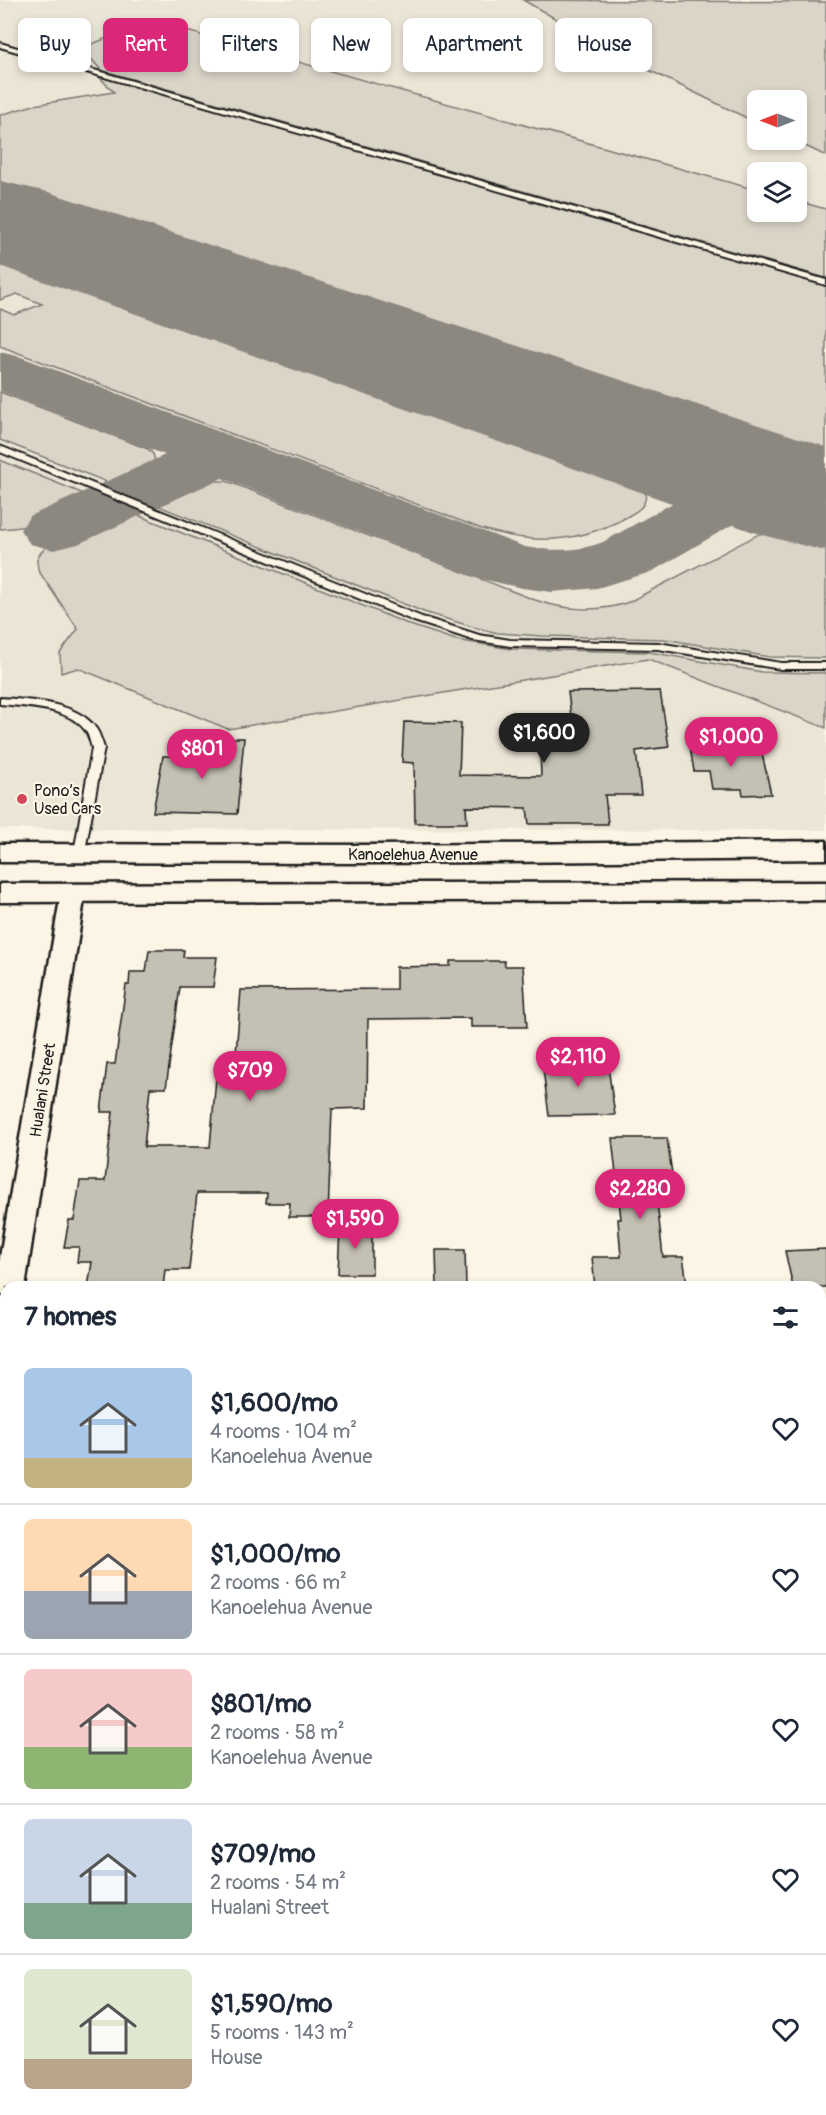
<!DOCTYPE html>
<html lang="en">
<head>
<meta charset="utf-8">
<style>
  body { margin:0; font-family:Pangolin,sans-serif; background:#f6f6f7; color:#1f2937; height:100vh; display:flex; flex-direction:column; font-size:22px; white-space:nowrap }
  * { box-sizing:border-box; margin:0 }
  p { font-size:20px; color:#747a83 }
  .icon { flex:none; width:33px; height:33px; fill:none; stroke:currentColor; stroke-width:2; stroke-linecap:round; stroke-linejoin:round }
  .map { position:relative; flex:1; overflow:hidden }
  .side { position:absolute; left:0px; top:1281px; width:826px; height:834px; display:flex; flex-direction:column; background:#fff; border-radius:18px 18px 0 0; box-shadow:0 3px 9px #0003 }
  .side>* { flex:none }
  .hud { position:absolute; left:18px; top:18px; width:790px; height:54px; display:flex; gap:12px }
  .needle { width:39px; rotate:270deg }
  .buttons { position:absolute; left:747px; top:90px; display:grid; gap:12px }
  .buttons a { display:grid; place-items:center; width:60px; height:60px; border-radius:9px; background:#fff; box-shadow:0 3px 9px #0003; font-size:30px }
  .price { position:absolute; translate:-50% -51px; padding:0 14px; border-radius:21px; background:#db2777; color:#fff; font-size:20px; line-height:39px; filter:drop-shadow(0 2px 3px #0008) }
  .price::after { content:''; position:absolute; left:50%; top:36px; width:18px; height:14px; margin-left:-9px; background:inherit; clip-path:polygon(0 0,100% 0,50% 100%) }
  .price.on { background:#222; color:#fff }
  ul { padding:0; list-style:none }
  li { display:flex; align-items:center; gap:18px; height:150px; padding:0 24px }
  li+li { border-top:2px solid #e0e1e3 }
  li span { display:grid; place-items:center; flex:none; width:168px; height:120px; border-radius:9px; color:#555 }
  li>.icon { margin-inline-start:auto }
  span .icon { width:72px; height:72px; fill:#fffc; stroke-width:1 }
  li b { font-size:26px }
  h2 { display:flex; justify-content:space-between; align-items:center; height:72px; padding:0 24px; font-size:26px }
  .tag { padding:0 21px; border-radius:9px; background:#fff; box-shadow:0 3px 9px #0003; font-size:21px; line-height:54px }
  .tag.on { background:#db2777; color:#fff }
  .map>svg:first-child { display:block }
  .built { fill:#ebe5d6; fill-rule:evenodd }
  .green { fill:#dbd5c8; stroke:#7c7872; stroke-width:1.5 }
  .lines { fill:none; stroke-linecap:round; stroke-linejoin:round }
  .taxiway { fill:#8c8880; fill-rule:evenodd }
  .runway { fill:#8c8880; fill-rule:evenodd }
  .building { fill:#c4c0b3; stroke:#1c1c1c; stroke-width:1.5 }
  .lane-casing { stroke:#1c1c1c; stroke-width:4 }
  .street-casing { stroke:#1c1c1c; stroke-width:5 }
  .highway-casing { stroke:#1c1c1c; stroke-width:5 }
  .lane { fill:#fcf5e5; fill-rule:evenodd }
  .street { fill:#fcf5e5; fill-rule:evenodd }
  .highway { fill:#fcf5e5; fill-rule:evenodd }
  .poi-dot { fill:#d1495b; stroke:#fcf5e5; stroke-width:2 }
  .labels { text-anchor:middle; stroke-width:4.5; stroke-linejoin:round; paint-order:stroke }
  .poi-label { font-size:16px; fill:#1c1c1c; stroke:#fcf5e5; text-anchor:start }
  .street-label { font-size:16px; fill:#1c1c1c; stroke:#fcf5e5 }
</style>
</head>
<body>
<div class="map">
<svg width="826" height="2115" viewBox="0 0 826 2115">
  <rect width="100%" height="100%" fill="#fcf5e5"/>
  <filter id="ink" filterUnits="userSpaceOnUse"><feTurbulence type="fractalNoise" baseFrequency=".0167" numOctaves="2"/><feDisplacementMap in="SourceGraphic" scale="12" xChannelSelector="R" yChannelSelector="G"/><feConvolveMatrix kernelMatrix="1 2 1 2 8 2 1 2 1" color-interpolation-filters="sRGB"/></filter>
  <g filter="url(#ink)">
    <path class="built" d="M0,0H826V830L0,829ZM758,100H796V140H758ZM758,172H796V212H758Z"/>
    <g class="green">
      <path d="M523,0L826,2V156L793,140H796V100H758L757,123L620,56Z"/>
      <path d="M151,21L757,190L758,212H796L797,201L826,209V278L101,70L87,54L89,45Z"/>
      <path d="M61,61L826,280V456L547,368L0,182V115L34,105L114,92L99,77L55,65Z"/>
      <path d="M0,261L635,481L646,493C646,509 635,512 623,519C575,544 533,544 482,529L0,346V309L14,315L42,304L17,294L0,300Z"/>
      <path d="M0,392L148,449L153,454L157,467L153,474L122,488L0,440Z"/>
      <path d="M0,460L99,500C63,516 40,527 0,529Z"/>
      <path d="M212,481H226L237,485L535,600C564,610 599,613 629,602L826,499V658L770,657L664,639L542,636L498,633L473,627L424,612L141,499L171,486Z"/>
      <path d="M125,510L413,626L456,640L511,649L649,652L762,672L826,673V728L648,659L228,729L78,668L61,673L60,653L78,629L38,570C38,567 37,563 37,560C41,539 105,518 125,510Z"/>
    </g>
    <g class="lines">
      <g class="taxiway">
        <path d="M0,217L77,230L85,242L77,254L58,258L0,249Z"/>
        <path d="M0,352L21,357L525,547C552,551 577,552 603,542L739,466L762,460L785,466L795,480L785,494L651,572L597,588L552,592L522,588L482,579L222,478L78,544L54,550L30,544L20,530L30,516L165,455L0,391Z"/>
      </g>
      <path class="runway" d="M0,181L48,192L826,447V549L821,550L762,535L0,266Z"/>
    </g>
    <g class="building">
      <path d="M660,691L669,747L636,751L641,795H605L608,824H529L527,808L466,807L467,823H415L414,763L402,762L404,722L461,723L459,775L541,776L540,751H563L559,716H571L568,692Z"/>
      <path d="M218,738H244L237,814L153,812L163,756H185V750H217Z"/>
      <path d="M689,741H716L717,749H761L771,794L743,795L742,789H712L709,771H694Z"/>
      <path d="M149,950H184L183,957H217L213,987H180L166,1088H150L144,1147H210L217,1066H235L241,990L396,989V967L450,966V961H504L505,966H523L527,1027H471V1018L368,1019L367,1108L332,1109L328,1217H289L290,1203H266L267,1193H197L189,1270H165L163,1287H88L92,1262H77L79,1247H64L69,1220H74L80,1181H105L113,1112H101L107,1064H115L126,985H129L130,972H146Z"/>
      <path d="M607,1060L615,1115L549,1116L542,1061Z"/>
      <path d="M612,1138H667L672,1174H654L663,1257H683L687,1283H678L679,1287H595L592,1257H621L618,1219H621Z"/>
      <path d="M340,1226H372V1274H338Z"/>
      <path d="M826,1249V1287H793L785,1251Z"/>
      <path d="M436,1250H465L466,1287H437Z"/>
    </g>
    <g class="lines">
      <defs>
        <g id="lane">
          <path d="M0,43L826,280V285L0,47Z"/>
          <path d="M0,446L422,617L479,635L510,640L658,643L781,663H826V669H781L658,649L510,646L473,640L414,621L0,452Z"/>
          <path d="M0,698C29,700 80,702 97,730C100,735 102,742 104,748L84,856H76L74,853L92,748C90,742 89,735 85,730C68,707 26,707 0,704Z"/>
          <rect x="166" y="2109" width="20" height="6"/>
        </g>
        <g id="street">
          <path d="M73,886L82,888L85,893L25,1287H6V1296L0,1294V1257L61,893L64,888Z"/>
          <path d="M6,1303V1360L0,1362V1304Z"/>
          <rect x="0" y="1369" width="6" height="22"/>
          <rect x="820" y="1369" width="6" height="22"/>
        </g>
        <g id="highway">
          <path d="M826,841V859L375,863L0,862V844L375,845Z"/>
          <path d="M826,882V900L0,902V884Z"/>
        </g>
      </defs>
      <use href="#lane" class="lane-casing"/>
      <use href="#street" class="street-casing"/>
      <use href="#highway" class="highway-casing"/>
      <use href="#lane" class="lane"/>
      <use href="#street" class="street"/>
      <use href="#highway" class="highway"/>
    </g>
  </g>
  <circle class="poi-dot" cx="22" cy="799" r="6"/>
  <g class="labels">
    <g class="poi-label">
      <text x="34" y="796">Pono’s<tspan x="34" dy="18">Used Cars</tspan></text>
    </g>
    <g class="street-label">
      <text x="413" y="860">Kanoelehua Avenue</text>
      <text transform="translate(42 1090) rotate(-81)" y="6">Hualani Street</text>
    </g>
  </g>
</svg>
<div class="buttons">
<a><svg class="needle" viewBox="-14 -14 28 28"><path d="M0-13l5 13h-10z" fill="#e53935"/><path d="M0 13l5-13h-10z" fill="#747a83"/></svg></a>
<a><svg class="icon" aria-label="layers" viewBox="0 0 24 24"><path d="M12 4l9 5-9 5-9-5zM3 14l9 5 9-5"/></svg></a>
</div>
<b class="price on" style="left:544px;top:764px">$1,600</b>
<b class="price" style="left:731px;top:768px">$1,000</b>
<b class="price" style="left:202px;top:780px">$801</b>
<b class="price" style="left:578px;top:1088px">$2,110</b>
<b class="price" style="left:250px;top:1102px">$709</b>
<b class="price" style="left:640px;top:1220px">$2,280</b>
<b class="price" style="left:355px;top:1250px">$1,590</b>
<div class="hud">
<a class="tag">Buy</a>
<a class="tag on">Rent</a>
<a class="tag">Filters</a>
<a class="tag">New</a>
<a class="tag">Apartment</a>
<a class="tag">House</a>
</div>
<section class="side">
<h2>7 homes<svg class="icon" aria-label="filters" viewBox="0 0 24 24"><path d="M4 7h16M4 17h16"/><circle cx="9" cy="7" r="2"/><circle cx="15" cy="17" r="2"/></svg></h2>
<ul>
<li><span style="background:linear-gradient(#a9c7e8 75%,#c2b280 0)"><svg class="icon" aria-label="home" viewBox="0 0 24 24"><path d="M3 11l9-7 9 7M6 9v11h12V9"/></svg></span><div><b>$1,600/mo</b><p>4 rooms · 104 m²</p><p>Kanoelehua Avenue</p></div><svg class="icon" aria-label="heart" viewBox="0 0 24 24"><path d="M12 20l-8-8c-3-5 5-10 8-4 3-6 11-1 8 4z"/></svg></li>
<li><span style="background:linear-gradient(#ffd9b3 60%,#9aa5b1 0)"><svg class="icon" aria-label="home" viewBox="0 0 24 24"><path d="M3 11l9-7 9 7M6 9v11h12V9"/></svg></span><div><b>$1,000/mo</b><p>2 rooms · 66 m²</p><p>Kanoelehua Avenue</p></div><svg class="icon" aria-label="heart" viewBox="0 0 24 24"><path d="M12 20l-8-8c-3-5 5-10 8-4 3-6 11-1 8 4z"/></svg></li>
<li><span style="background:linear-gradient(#f6c9c9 65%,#8fb573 0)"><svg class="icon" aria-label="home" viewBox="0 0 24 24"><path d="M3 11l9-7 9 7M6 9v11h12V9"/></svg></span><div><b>$801/mo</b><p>2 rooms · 58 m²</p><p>Kanoelehua Avenue</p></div><svg class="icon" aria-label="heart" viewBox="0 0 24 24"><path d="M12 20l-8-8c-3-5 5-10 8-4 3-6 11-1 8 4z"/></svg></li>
<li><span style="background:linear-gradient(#c9d6e8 70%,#7fa58c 0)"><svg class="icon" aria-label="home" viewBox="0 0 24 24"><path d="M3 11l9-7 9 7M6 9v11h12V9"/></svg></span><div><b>$709/mo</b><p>2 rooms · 54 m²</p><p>Hualani Street</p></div><svg class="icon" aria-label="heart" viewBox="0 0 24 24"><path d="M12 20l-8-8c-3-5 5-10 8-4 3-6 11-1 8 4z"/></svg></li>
<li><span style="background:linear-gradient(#dfe7d0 75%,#b9a48a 0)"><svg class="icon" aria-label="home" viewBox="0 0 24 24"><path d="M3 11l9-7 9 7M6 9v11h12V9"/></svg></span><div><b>$1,590/mo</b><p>5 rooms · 143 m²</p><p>House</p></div><svg class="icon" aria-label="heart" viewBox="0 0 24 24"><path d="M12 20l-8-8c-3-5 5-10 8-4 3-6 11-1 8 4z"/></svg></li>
</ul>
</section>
</div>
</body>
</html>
